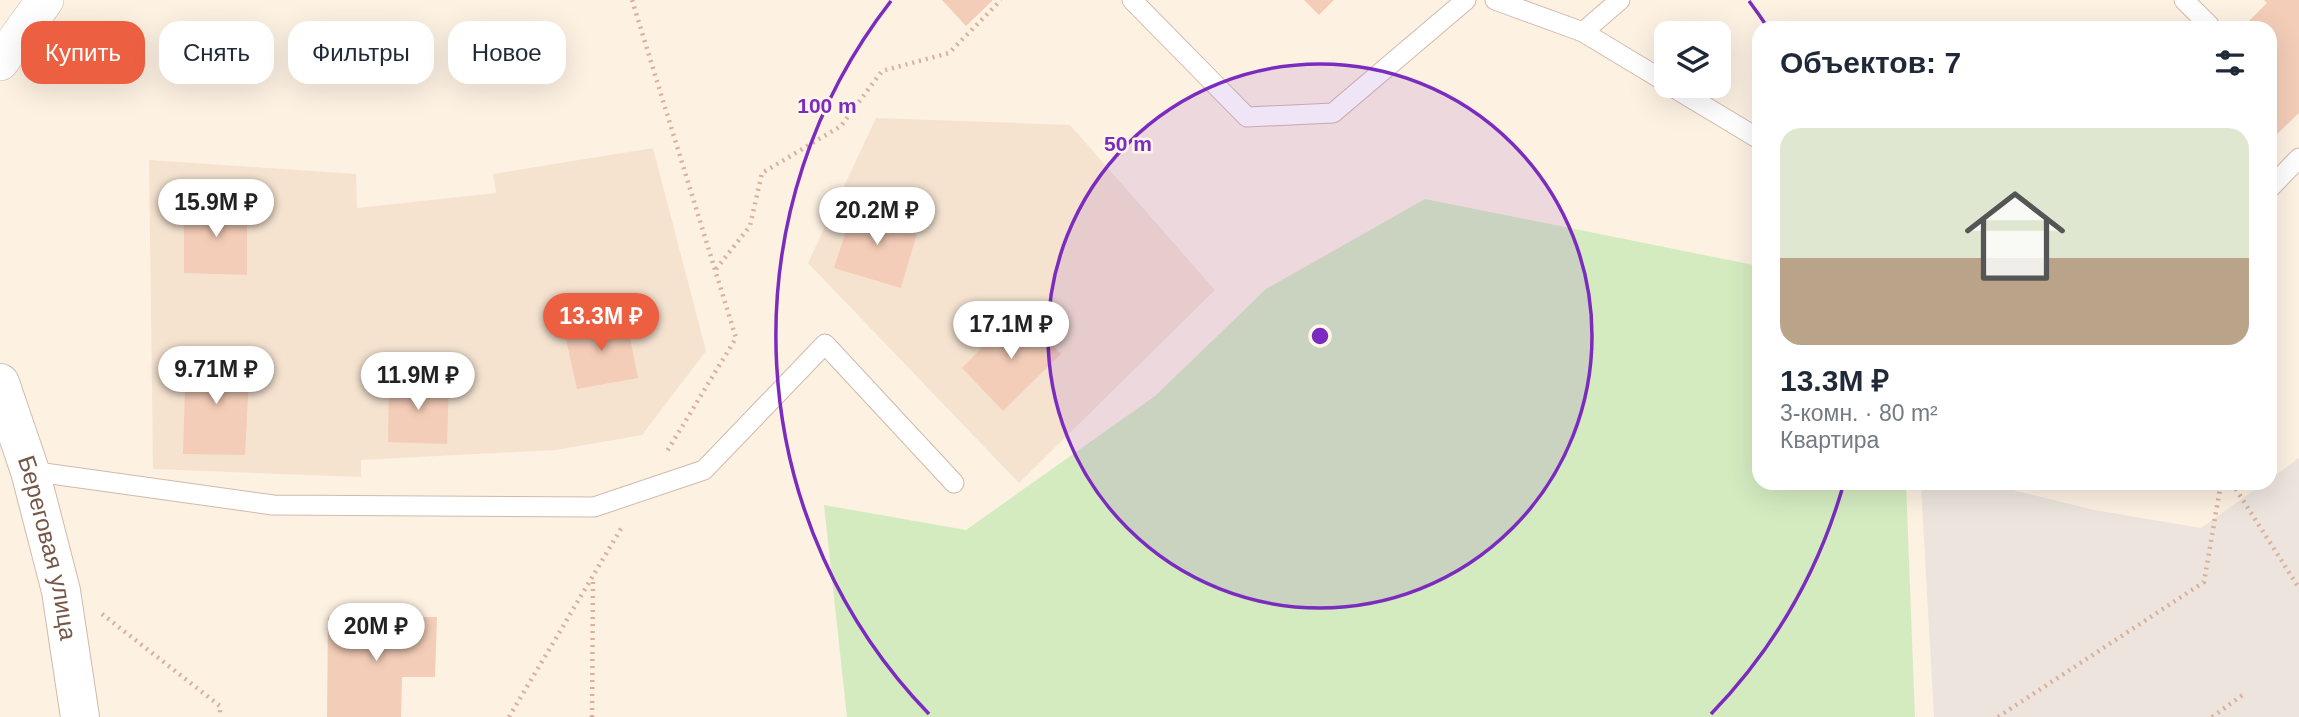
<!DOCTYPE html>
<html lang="ru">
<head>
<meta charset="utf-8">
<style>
  body { margin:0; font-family:Helvetica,sans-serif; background:#f6f6f7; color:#1f2937; height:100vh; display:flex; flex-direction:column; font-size:26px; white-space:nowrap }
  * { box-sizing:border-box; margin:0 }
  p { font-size:23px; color:#747a83 }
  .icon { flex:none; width:38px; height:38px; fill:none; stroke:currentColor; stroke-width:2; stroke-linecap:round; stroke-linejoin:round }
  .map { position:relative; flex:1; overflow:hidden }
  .side { position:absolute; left:1752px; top:21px; width:525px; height:469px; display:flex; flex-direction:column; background:#fff; border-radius:21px; box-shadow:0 7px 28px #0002 }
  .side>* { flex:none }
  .guide { position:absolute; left:21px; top:21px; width:665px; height:63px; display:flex; gap:14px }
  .fabs { position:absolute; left:1654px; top:21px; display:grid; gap:14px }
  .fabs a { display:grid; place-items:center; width:77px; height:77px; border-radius:14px; background:#fff; box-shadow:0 7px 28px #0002; font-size:35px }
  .price { position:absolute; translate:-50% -60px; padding:0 16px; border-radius:24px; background:#fff; color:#222; font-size:23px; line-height:46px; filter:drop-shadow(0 2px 4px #0008) }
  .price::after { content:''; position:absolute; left:50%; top:42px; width:21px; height:16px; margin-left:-10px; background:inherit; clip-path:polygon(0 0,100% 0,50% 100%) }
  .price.active { background:#ed5f41; color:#fff }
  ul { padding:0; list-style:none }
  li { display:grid; align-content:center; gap:14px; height:371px; padding:0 28px }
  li+li { border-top:2px solid #e0e1e3 }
  li span { display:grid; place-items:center; height:217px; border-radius:21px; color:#555 }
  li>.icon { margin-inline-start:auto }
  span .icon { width:126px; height:126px; fill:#fffc; stroke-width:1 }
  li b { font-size:30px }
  h2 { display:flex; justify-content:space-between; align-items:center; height:84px; padding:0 28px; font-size:30px }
  .chip { padding:0 24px; border-radius:21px; background:#fff; box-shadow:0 7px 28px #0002; font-size:24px; line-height:63px }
  .chip.active { background:#ed5f41; color:#fff }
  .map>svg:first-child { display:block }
  .residential { fill:#f5e3d0 }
  .industrial { fill:#ece4dd }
  .green { fill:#d4ebc0 }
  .building { fill:#f4cdb8 }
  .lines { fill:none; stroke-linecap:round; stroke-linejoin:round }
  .service-casing { stroke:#d1baab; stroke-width:21 }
  .minor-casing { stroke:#d1baab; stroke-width:38 }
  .tertiary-casing { stroke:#d1baab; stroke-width:40 }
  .path { stroke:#d9b09c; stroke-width:4.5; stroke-dasharray:2 5; stroke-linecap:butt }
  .service { stroke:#fff; stroke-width:19 }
  .minor { stroke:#fff; stroke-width:37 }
  .tertiary { stroke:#fff; stroke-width:38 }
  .ring { fill:none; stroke:#7b2cbf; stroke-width:3.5 }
  .labels { text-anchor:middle; stroke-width:5; stroke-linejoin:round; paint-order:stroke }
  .street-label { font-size:24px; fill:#765647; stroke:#fff5e9 }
  .centre { fill:#7b2cbf; stroke:#fff5e9; stroke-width:3.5 }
  .ring-label { font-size:21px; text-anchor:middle; font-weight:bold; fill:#7b2cbf; stroke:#fff5e9; stroke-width:5; stroke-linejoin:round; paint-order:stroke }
</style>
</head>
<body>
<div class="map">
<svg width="2299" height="717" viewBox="0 0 2299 717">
  <rect width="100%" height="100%" fill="#fdf1e2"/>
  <g class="residential">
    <path d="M876,118L1070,125L1215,290L1019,483L808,263Z"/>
    <path d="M653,148L706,351L642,435L556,450L361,460V477L153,469L149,160L356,174L357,208L496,193L493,174Z"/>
  </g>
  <path class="industrial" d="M2299,458V717H1934L1921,486L1984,483L2094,510L2201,528L2264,483H2270V479Z"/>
  <path class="green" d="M1425,199L1759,266V483H1906L1915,717H847L824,505L966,530L1155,396L1266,289Z"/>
  <g class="building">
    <path d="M942,0H993L966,26Z"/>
    <path d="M1304,0H1334L1319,15Z"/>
    <path d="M2264,0H2299V113L2270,141V28H2242L2267,3Z"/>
    <path d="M184,204L247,205V275L184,273Z"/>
    <path d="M854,206L919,226L901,288L834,268Z"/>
    <path d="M1018,311L1061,354L1003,411L962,368Z"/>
    <path d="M626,317L638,378L577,389L564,330Z"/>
    <path d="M186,357L250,358L245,455L183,454Z"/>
    <path d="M389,380L449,381L447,444L388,442Z"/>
    <path d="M328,617H437L435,677H402L401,717H327Z"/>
  </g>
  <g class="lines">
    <defs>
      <g id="service">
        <path d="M1132,0L1247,117L1333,113L1466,0"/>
        <path d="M1495,0L1583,32L1620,0"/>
        <path d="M2184,0L2209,25L2206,28"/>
        <path d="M1583,32L1666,82"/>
        <path d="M1671,86L1759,139"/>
        <path d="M2270,188L2299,158"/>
        <path d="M30,471L273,505L594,507L704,470L825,344L954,483"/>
      </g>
      <path id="minor" d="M0,62L45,0"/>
      <g id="tertiary">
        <path id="s1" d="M0,383L30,471L61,591L80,717"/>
      </g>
    </defs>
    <use href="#service" class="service-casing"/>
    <use href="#minor" class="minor-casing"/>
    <use href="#tertiary" class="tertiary-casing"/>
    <g class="path">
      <path d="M632,0L736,338L666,453"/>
      <path d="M716,269L750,226L762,173L841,126L882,71L949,53L1001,0"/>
      <path d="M2232,483L2299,588"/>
      <path d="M102,614L220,706V717"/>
      <path d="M509,717L622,527"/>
      <path d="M592,717L593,578"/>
      <path d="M1998,717L2204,582L2221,483"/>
      <path d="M2212,717L2244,694"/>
    </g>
    <use href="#service" class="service"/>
    <use href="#minor" class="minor"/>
    <use href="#tertiary" class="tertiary"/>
  </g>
  <circle cx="1320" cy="336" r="272" fill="#7b2cbf" fill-opacity=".12"/>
  <g class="ring">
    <circle cx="1320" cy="336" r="272"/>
    <path d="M1843 486A544 544 0 0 1 1711 714M929 714A544 544 0 0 1 891 1M1749 1A544 544 0 0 1 1768 28"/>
  </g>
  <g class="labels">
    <g class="street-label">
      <text dy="8" stroke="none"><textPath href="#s1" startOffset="172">Береговая улица</textPath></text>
    </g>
  </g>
  <circle cx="1320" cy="336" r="10" class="centre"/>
  <g class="ring-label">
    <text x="827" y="113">100 m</text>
    <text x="1128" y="151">50 m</text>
  </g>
</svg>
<div class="fabs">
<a><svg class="icon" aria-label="layers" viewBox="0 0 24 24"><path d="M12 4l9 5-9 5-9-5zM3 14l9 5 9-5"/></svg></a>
</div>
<b class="price" style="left:216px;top:239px">15.9M ₽</b>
<b class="price" style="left:877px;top:247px">20.2M ₽</b>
<b class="price active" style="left:601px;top:353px">13.3M ₽</b>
<b class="price" style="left:1011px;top:361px">17.1M ₽</b>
<b class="price" style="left:216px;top:406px">9.71M ₽</b>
<b class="price" style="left:418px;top:412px">11.9M ₽</b>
<b class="price" style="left:376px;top:663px">20M ₽</b>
<div class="guide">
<a class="chip active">Купить</a>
<a class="chip">Снять</a>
<a class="chip">Фильтры</a>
<a class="chip">Новое</a>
</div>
<section class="side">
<h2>Объектов: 7<svg class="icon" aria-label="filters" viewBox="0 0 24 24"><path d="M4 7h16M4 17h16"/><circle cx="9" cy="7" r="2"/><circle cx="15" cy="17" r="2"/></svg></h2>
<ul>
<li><span style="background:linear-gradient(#dfe7d0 60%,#b9a48a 0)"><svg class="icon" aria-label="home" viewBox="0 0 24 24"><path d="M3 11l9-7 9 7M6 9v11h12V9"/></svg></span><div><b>13.3M ₽</b><p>3-комн. · 80 m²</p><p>Квартира</p></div></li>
</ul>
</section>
</div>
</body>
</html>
